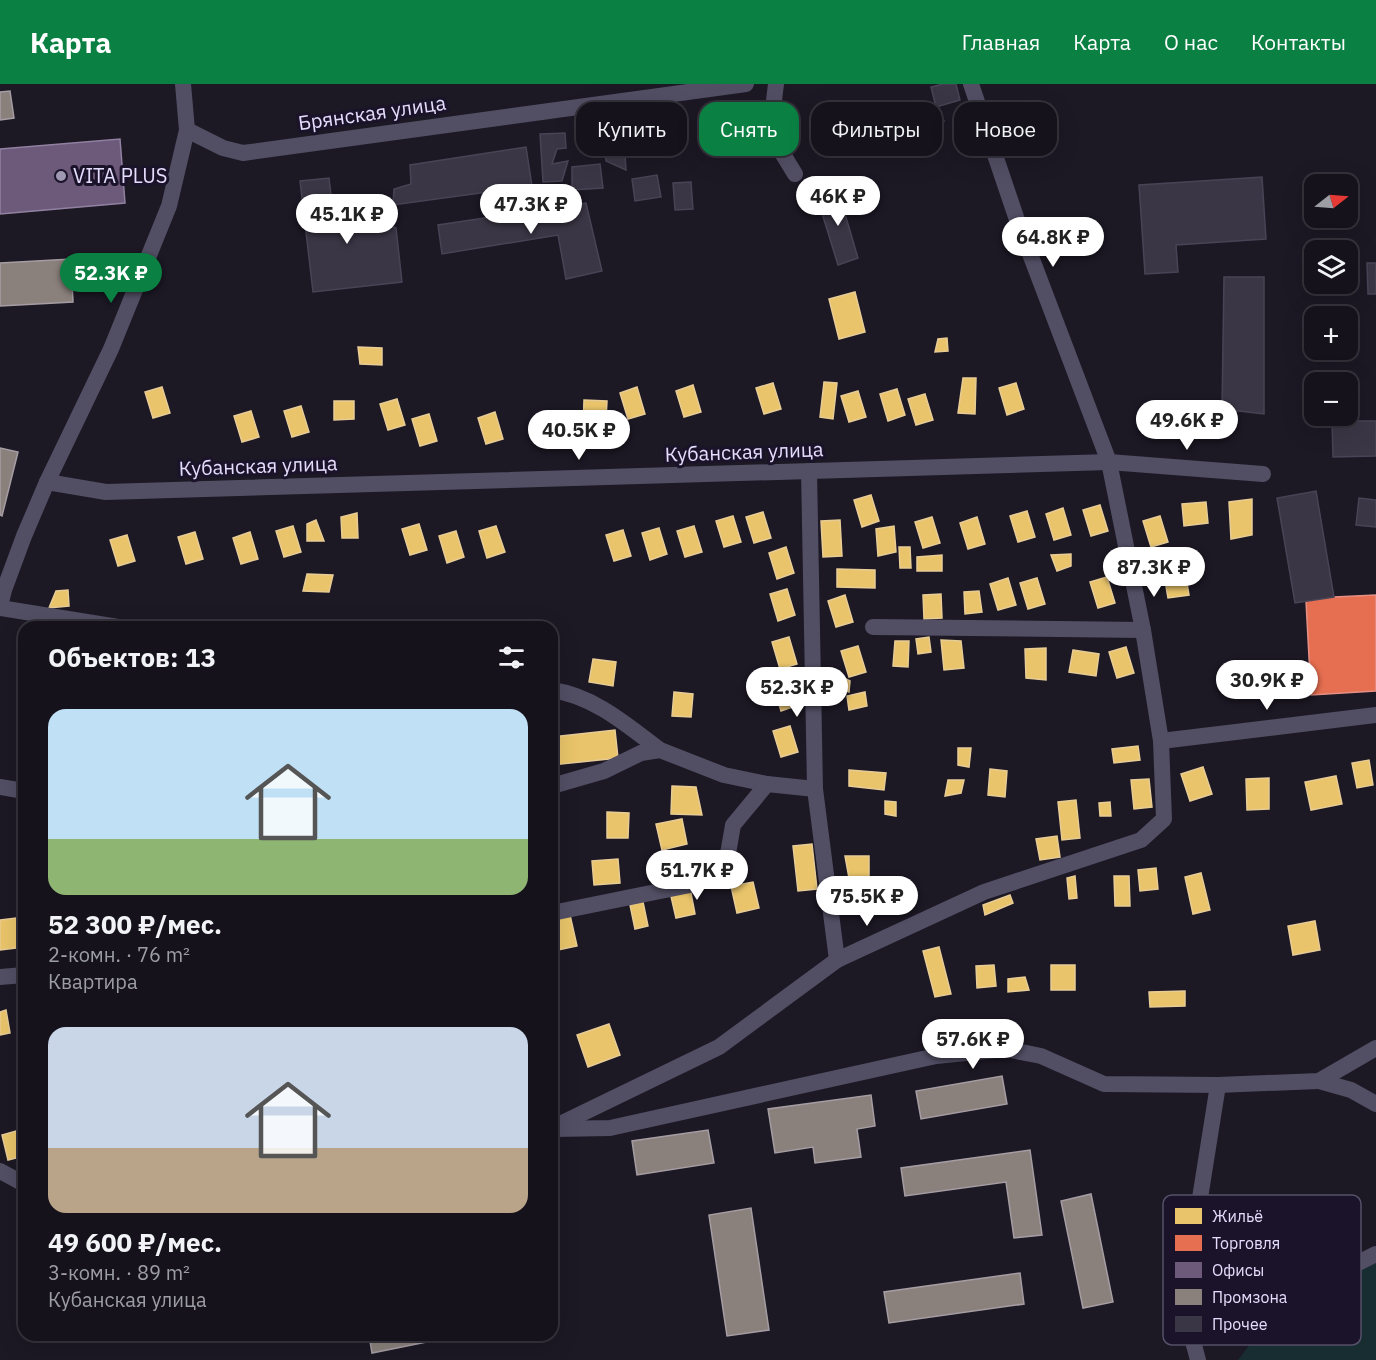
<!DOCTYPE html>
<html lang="ru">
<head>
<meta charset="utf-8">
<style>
  body { margin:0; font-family:"IBM Plex Sans",sans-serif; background:#222028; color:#f1f3f6; height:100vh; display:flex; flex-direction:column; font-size:22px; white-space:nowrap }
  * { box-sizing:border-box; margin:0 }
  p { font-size:20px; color:#9d9ea3 }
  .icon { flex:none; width:33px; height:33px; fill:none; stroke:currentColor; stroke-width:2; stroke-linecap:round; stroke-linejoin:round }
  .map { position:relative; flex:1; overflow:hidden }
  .sheet { position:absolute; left:18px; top:537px; width:540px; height:720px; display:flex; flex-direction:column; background:#15121b; border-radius:18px; box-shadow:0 6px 24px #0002,0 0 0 2px #34323a }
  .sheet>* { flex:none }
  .top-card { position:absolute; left:576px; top:18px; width:570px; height:54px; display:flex; gap:12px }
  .needle { width:39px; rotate:73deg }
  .tools { position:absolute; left:1304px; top:90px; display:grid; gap:12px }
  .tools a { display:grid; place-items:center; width:54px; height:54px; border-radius:12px; background:#15121b; box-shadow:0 6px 24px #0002,0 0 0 2px #34323a; font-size:30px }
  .price { position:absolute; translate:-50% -51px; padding:0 14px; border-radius:21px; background:#fff; color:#222; font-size:20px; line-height:39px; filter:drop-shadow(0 2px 3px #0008) }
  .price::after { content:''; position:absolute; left:50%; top:36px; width:18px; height:14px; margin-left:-9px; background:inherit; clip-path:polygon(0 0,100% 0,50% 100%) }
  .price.selected { background:#0b8043; color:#fff }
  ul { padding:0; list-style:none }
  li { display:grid; align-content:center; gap:12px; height:318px; padding:0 30px }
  li span { display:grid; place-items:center; height:186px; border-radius:18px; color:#555 }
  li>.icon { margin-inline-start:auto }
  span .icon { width:108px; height:108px; fill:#fffc; stroke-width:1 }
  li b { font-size:26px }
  h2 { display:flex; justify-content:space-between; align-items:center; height:72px; padding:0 30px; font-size:26px }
  .chip { padding:0 21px; border-radius:18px; background:#15121b; box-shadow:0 6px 24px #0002,0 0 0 2px #34323a; font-size:21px; line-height:54px }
  .chip.selected { background:#0b8043; color:#fff }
  header { display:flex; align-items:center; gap:36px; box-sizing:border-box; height:84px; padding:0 30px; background:#0b8043; color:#fff }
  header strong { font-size:28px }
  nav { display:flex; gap:33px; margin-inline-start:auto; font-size:21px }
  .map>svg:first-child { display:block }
  .green { fill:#172d31 }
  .homes { fill:#e9c46a; stroke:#e8cc96; stroke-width:1.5 }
  .shops { fill:#e76f51; stroke:#e69085; stroke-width:1.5 }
  .offices { fill:#6d597a; stroke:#9181a1; stroke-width:1.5 }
  .industry { fill:#8a817c; stroke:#a59da3; stroke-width:1.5 }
  .building { fill:#3b3645; stroke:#4a4356; stroke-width:1.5 }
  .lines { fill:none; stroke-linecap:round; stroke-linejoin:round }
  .minor { stroke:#524e64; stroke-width:16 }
  .poi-dot { fill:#9f98b1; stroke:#1a1329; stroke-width:2 }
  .labels { text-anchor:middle; stroke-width:6; stroke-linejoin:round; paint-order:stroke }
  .street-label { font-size:20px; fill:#e5ddfd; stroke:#1a1329 }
  .poi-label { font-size:20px; fill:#e5ddfd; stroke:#1a1329; text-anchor:start }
  .key { fill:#1a1329; stroke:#575069; stroke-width:1.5 }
  .key-label { font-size:16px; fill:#e5ddfd }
</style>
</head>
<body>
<header>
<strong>Карта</strong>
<nav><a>Главная</a><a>Карта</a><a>О нас</a><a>Контакты</a></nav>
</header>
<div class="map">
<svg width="1376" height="1276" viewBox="0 0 1376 1276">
  <rect width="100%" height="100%" fill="#1c1824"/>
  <path class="green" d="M1376,1174V1276H1238L1305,1186Z"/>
  <g class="homes">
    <path d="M855,208L865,248L839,255L829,215Z"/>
    <path d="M947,254L948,267L935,268L938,255Z"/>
    <path d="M358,263L382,264V281L360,280Z"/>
    <path d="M963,294H976L975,330L958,329Z"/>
    <path d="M824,298L837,299L833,335L820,333Z"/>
    <path d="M773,299L781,325L764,330L756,304Z"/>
    <path d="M1016,299L1024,325L1007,331L999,304Z"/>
    <path d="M693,301L701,328L684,333L676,307Z"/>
    <path d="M162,303L170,329L153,334L145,308Z"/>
    <path d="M637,303L645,330L628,335L620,309Z"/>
    <path d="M897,305L905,331L888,337L880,310Z"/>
    <path d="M858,307L866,333L849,338L841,312Z"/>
    <path d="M925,310L933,336L916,341L908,315Z"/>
    <path d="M397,315L405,341L388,346L380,320Z"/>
    <path d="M584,316L607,317L605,355L583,349Z"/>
    <path d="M334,317H354V335L334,336Z"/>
    <path d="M301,322L309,348L292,353L284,327Z"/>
    <path d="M251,327L259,353L242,358L234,332Z"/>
    <path d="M495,328L503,355L486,360L478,334Z"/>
    <path d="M429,330L437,357L420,362L412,335Z"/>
    <path d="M871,411L879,437L862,443L854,416Z"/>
    <path d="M1252,415V451L1231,455L1229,418Z"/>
    <path d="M1206,418L1208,439L1184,442L1182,420Z"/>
    <path d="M1100,421L1108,447L1091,452L1083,426Z"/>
    <path d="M1063,424L1071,451L1054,456L1046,430Z"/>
    <path d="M1027,427L1035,453L1018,458L1010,432Z"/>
    <path d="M763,428L771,454L754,459L746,433Z"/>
    <path d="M357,429L358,454H342L341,433Z"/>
    <path d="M733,432L741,458L724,463L716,437Z"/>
    <path d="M1160,432L1168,458L1151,463L1143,437Z"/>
    <path d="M932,433L940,459L923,464L915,438Z"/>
    <path d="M977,433L985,460L968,465L960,439Z"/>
    <path d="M316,436L324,457H307V440Z"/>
    <path d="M840,436L842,472L823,473L821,437Z"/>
    <path d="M419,440L427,466L410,471L402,445Z"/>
    <path d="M293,442L301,468L284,473L276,447Z"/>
    <path d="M496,442L505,468L487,474L479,447Z"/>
    <path d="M694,442L702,468L685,473L677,447Z"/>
    <path d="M894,442L896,468L878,472L876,445Z"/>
    <path d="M659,444L667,470L650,476L642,449Z"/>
    <path d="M623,446L631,472L614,477L606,451Z"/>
    <path d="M456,447L464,473L447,479L439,452Z"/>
    <path d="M195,448L203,475L186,480L178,453Z"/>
    <path d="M250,448L258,475L241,480L233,454Z"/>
    <path d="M127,451L135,477L118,482L110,456Z"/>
    <path d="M786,463L794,489L777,495L769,469Z"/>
    <path d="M899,463H910L911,484H900Z"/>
    <path d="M1071,470V482L1057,487L1051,471Z"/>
    <path d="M942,471V487H917V473Z"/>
    <path d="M1184,481L1189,511L1168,514L1163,485Z"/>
    <path d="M837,485L875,486V504L837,503Z"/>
    <path d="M307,490L333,491L329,508L303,507Z"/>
    <path d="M1107,493L1115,519L1098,524L1090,498Z"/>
    <path d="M1008,494L1016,521L998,526L990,500Z"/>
    <path d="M1037,494L1045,520L1028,525L1020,499Z"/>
    <path d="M787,505L795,531L778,537L770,510Z"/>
    <path d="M68,506L69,522L49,524L56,507Z"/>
    <path d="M979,507L982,528L965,530L964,508Z"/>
    <path d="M941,510L942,534L924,535L923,511Z"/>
    <path d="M845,511L853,538L836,543L828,517Z"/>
    <path d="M789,553L797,580L780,585L772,558Z"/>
    <path d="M929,553L931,568L918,570L916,555Z"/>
    <path d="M941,556L961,557L964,584L944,586Z"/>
    <path d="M895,557H909L908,583L893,582Z"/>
    <path d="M858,562L866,588L849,593L841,567Z"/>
    <path d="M1126,563L1134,589L1117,594L1109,568Z"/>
    <path d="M1046,564V596L1026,594L1025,565Z"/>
    <path d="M1073,566L1099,570L1096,592L1069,588Z"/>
    <path d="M593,575L616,578L613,602L589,598Z"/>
    <path d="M838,591L850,597L849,608L834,603Z"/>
    <path d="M790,595L798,621L781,627L773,600Z"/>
    <path d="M674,608L693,610L691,633L672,632Z"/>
    <path d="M865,608L867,622L849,626L847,612Z"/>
    <path d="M790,642L798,668L781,673L773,647Z"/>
    <path d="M615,646L618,674L552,681V653Z"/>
    <path d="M1138,662L1140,676L1114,679L1112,665Z"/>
    <path d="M958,664H971L969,683L958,681Z"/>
    <path d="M1369,676L1373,701L1357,704L1352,679Z"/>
    <path d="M1203,683L1212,710L1190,717L1181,690Z"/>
    <path d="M990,685L1007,687L1005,713L988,711Z"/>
    <path d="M849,686L886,689L884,706L849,702Z"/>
    <path d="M1336,692L1342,720L1311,726L1305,698Z"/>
    <path d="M1269,694V725L1247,726L1246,695Z"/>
    <path d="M1149,695L1152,723L1134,725L1131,696Z"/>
    <path d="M948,696H964L961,709L945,712Z"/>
    <path d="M672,702L696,703L702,731L671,730Z"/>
    <path d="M1076,716L1080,754L1062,756L1058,718Z"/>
    <path d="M885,717L896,718V732L885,730Z"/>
    <path d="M1110,718L1111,732H1100L1099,719Z"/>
    <path d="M607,728L629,729L628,754H607Z"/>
    <path d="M682,735L687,760L662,766L656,740Z"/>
    <path d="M1057,752L1060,773L1040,776L1036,755Z"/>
    <path d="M812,760L817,805L798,807L793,762Z"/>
    <path d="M845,772H869V793L849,794Z"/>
    <path d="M618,775L620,799L594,801L592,777Z"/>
    <path d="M1156,784L1158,805L1140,807L1138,786Z"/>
    <path d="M1201,789L1210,826L1193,830L1185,793Z"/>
    <path d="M1075,792L1077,814L1069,815L1067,794Z"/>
    <path d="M1114,792H1129L1130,822H1115Z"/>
    <path d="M753,798L759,824L737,829L731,802Z"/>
    <path d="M872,802L875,818L852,824L853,806Z"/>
    <path d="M690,804L695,830L676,834L670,808Z"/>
    <path d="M1010,811L1013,819L985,831L983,821Z"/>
    <path d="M643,818L648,842L635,845L630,821Z"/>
    <path d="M570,831L577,862L553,867L552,835Z"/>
    <path d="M24,833V863L0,866V836Z"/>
    <path d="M1315,837L1320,866L1293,871L1288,842Z"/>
    <path d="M939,863L951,910L935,913L923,867Z"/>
    <path d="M994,881L996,902L977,904L976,882Z"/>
    <rect x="1051" y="881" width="24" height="25"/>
    <path d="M1025,893L1029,906L1008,908V895Z"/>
    <path d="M1185,907V922L1150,923L1149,908Z"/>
    <path d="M6,926L10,949L0,951V928Z"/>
    <path d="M609,940L620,971L588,983L577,951Z"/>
    <path d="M20,1046L24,1060V1072L8,1076L2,1051Z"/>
  </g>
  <path class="shops" d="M1376,511V607L1311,611L1306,517L1334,513Z"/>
  <path class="offices" d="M120,55L125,119L0,130V65Z"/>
  <g class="industry">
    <path d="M10,7L14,34L0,36V8Z"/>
    <path d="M71,175L73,218L0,222V179Z"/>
    <path d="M0,364L18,368L2,432L0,431Z"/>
    <path d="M1002,992L1007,1020L921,1035L916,1007Z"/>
    <path d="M871,1011L875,1042L857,1045L861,1073L815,1079L813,1063L775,1069L768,1025Z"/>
    <path d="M708,1046L714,1079L637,1091L632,1057Z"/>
    <path d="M1030,1066L1042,1151L1014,1154L1006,1098L905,1112L901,1084Z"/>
    <path d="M1091,1110L1113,1218L1083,1224L1061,1117Z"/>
    <path d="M751,1124L769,1246L727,1252L709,1131Z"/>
    <path d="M1020,1189L1024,1220L889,1239L884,1208Z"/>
    <path d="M369,1251H461L372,1269Z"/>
  </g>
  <g class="building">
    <path d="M943,0H956L960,16L936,23L931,3Z"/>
    <path d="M876,18L884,52L819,68L810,34Z"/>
    <path d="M939,29L944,37L924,39L920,30Z"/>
    <path d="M565,49L566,64L557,65L552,80L568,77L562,97L543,98L540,50Z"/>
    <path d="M624,55L626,86L606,77L604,56Z"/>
    <path d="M526,63L532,102L393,121L394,105L411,100L410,81Z"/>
    <path d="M600,80L603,104L572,106V83Z"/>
    <path d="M657,91L661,113L635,117L632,95Z"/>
    <path d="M1262,93L1266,155L1176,161L1178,188L1145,190L1139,101Z"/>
    <path d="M329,94L334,137L376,132L396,144L402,198L313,208L300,97Z"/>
    <path d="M691,98L693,125L675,126L673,99Z"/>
    <path d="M838,106L858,174L838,181L817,113Z"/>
    <path d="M586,119L602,187L566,195L558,151L442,170L438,141Z"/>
    <path d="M1367,179H1376V210H1368Z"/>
    <path d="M1224,193H1264V330L1222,325Z"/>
    <path d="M1332,337H1376V372L1333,373Z"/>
    <path d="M1316,407L1334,513L1295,519L1277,414Z"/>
    <path d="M1359,414L1376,416V443L1356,441Z"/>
  </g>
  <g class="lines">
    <g class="minor">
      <path d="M776,0L770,49L795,90"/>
      <path d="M187,46L223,64L243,69L746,0"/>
      <path d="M809,387L815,705L837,876"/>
      <path d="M47,398L106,408L1109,378L1263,390"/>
      <path d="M0,522L4,506L24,452L47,398L111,265L169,122L187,46L183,0"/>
      <path d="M0,524L118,543"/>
      <path d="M873,543L1143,546"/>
      <path d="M552,606C594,612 627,641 660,666"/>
      <path d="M1161,657L1376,631"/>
      <path d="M552,702L604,687L641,669L660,666L724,691L767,700L815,705"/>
      <path d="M0,703L24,707"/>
      <path d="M552,829L690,801L725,787L733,741L767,700"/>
      <path d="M0,893L24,891"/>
      <path d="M1319,997L1351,1006L1376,1020"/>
      <path d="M552,1044L719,963L837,876L984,808L1141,756L1164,735L1161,657L1143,546L1109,378L1016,133L971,0"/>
      <path d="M556,1045L610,1044L936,972L1006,965L1041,972L1104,1000L1218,1001L1319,997L1376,964"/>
      <path d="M0,1087L24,1100"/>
      <path d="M1186,1165L1232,1168L1305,1186L1346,1185L1376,1170"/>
      <path d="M1198,1276L1187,1235L1180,1191L1200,1114L1218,1001"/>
    </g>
  </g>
  <circle class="poi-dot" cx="61" cy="92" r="6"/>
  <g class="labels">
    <g class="street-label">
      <text transform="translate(372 29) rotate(-8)" y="7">Брянская улица</text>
      <text transform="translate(744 368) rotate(-2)" y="7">Кубанская улица</text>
      <text transform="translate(258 382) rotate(-2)" y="7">Кубанская улица</text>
    </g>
    <g class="poi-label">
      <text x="73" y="99">VITA PLUS</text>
    </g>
  </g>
  <rect x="1163" y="1111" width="198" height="150" rx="9" class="key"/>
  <rect x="1175" y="1124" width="27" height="16" fill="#e9c46a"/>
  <rect x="1175" y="1151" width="27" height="16" fill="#e76f51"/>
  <rect x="1175" y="1178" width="27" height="16" fill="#6d597a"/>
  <rect x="1175" y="1205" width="27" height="16" fill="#8a817c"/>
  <rect x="1175" y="1232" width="27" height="16" fill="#3b3645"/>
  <g class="key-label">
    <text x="1212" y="1138">Жильё</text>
    <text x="1212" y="1165">Торговля</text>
    <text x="1212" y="1192">Офисы</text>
    <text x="1212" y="1219">Промзона</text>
    <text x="1212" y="1246">Прочее</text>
  </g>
</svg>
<div class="tools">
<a><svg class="needle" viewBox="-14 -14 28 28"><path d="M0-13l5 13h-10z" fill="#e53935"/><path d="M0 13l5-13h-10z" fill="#9d9ea3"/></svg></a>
<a><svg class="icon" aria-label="layers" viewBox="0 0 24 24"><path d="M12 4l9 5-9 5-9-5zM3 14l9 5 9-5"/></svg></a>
<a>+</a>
<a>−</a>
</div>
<b class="price" style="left:838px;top:143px">46K ₽</b>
<b class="price" style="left:531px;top:151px">47.3K ₽</b>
<b class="price" style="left:347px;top:161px">45.1K ₽</b>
<b class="price" style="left:1053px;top:184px">64.8K ₽</b>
<b class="price selected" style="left:111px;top:220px">52.3K ₽</b>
<b class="price" style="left:1187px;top:367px">49.6K ₽</b>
<b class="price" style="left:579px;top:377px">40.5K ₽</b>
<b class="price" style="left:1154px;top:514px">87.3K ₽</b>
<b class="price" style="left:1267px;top:627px">30.9K ₽</b>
<b class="price" style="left:797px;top:634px">52.3K ₽</b>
<b class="price" style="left:697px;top:817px">51.7K ₽</b>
<b class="price" style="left:867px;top:843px">75.5K ₽</b>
<b class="price" style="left:973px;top:986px">57.6K ₽</b>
<div class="top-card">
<a class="chip">Купить</a>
<a class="chip selected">Снять</a>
<a class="chip">Фильтры</a>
<a class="chip">Новое</a>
</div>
<section class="sheet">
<h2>Объектов: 13<svg class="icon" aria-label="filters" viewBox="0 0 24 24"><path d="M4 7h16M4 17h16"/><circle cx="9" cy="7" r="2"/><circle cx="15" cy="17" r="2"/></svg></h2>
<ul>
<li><span style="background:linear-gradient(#bfe0f5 70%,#8fb573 0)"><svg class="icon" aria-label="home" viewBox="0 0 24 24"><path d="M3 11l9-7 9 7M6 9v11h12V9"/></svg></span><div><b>52 300 ₽/мес.</b><p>2-комн. · 76 m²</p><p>Квартира</p></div></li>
<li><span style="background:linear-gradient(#c9d6e8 65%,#b9a48a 0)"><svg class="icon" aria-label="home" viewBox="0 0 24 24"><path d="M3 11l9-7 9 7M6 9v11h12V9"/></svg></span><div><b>49 600 ₽/мес.</b><p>3-комн. · 89 m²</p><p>Кубанская улица</p></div></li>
</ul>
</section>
</div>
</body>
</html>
